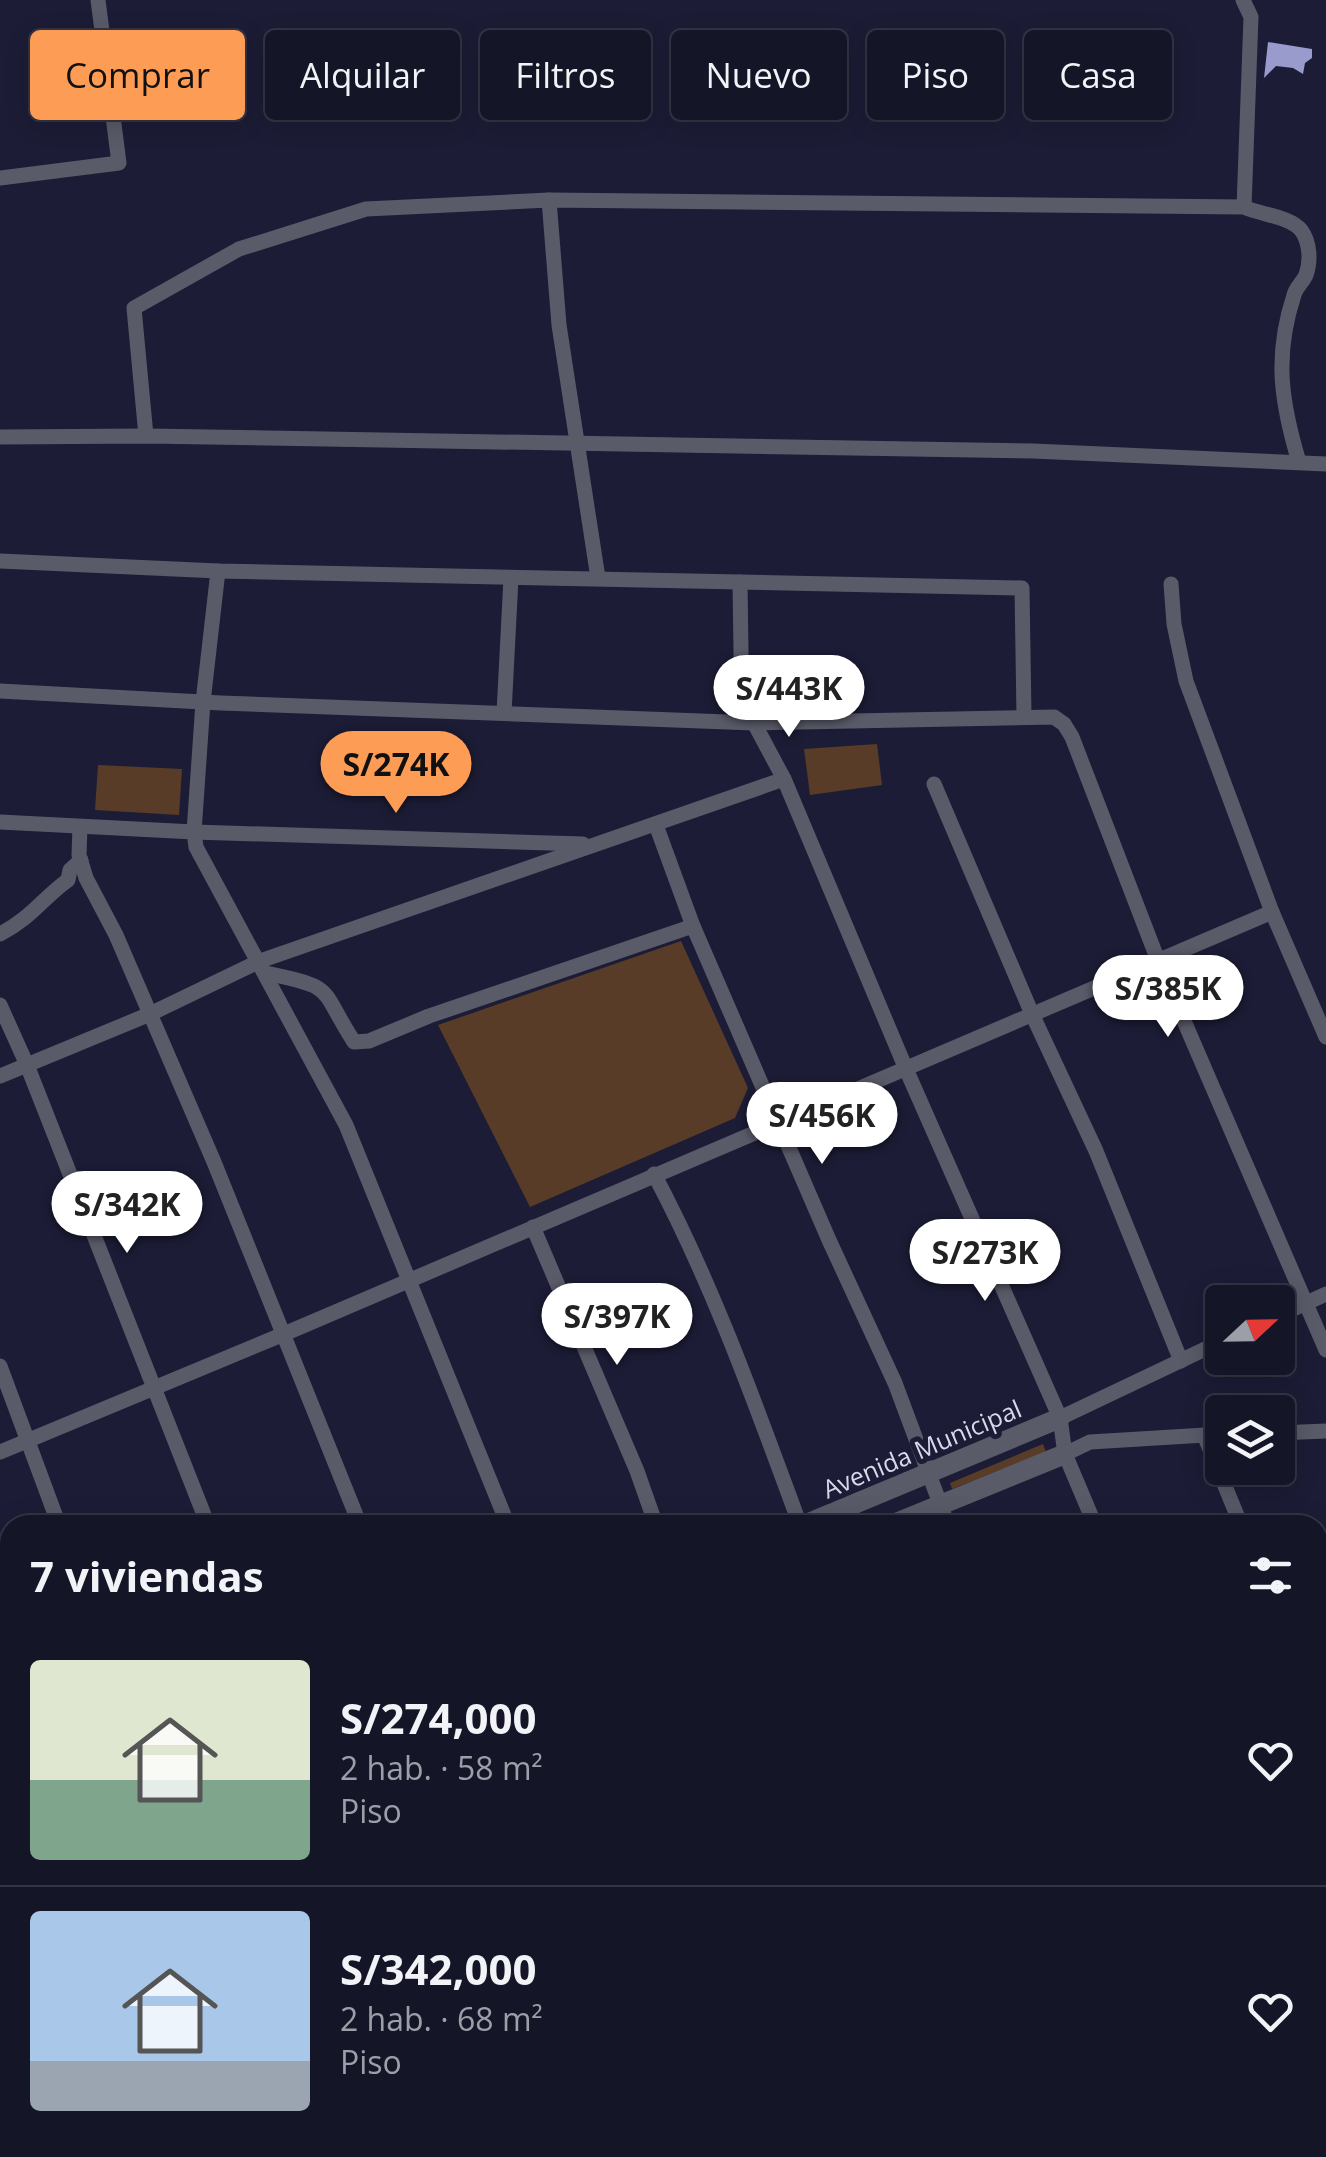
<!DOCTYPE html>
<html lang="es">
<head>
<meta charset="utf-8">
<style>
  body { margin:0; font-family:"Open Sans",sans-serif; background:#1e1e30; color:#f1f3f6; height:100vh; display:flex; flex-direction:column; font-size:38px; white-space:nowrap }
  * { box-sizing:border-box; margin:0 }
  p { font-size:32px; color:#9d9fa8 }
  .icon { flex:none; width:55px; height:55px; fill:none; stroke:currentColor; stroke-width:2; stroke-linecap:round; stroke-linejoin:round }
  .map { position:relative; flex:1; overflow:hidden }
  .details { position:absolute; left:0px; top:1515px; width:1328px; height:642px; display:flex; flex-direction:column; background:#151528; border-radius:30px 30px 0 0; box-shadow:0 5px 25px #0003,0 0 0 2px #343445 }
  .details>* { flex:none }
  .hud { position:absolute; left:30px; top:30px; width:1268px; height:90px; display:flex; gap:20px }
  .needle { width:65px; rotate:68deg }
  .fabs { position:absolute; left:1205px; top:1285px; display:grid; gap:20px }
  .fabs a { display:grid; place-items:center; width:90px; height:90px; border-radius:10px; background:#151528; box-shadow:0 5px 25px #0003,0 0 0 2px #343445; font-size:50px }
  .price { position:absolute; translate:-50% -85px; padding:0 22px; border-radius:35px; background:#fff; color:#222; font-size:32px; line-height:65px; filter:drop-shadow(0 2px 5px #0008) }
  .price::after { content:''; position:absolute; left:50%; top:60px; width:30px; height:22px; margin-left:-15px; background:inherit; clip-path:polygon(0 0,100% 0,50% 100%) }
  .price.current { background:#fd9c55; color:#111 }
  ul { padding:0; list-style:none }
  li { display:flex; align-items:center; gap:30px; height:250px; padding:0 30px }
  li+li { border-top:2px solid #343445 }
  li span { display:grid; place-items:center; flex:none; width:280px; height:200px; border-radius:10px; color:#555 }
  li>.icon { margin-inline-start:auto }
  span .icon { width:120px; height:120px; fill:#fffc; stroke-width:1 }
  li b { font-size:42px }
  h2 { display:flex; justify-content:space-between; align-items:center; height:120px; padding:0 30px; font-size:42px }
  .chip { padding:0 35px; border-radius:10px; background:#151528; box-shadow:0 5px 25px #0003,0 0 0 2px #343445; font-size:35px; line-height:90px }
  .chip.current { background:#fd9c55; color:#111 }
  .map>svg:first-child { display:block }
  .green { fill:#593c27 }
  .building { fill:#999bcd }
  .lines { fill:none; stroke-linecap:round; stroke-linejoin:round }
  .minor { stroke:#5a5b69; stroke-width:15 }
  .tertiary { stroke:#5a5b69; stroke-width:20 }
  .labels { text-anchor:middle; stroke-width:10; stroke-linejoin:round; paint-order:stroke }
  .street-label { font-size:25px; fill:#d8d9eb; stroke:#1c1c36 }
</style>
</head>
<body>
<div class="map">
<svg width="1326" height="2157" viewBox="0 0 1326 2157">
  <rect width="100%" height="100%" fill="#1c1c36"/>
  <g class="green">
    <path d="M877,744L882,785L810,795L804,749Z"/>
    <path d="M98,765L182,769L179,815L95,810Z"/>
    <path d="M681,941L748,1088L735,1118L530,1207L438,1025Z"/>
    <path d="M1043,1444L1046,1452L952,1489L950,1483Z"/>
    <path d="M1326,1851V2038L1318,2016V1854Z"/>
    <path d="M482,2148H746L749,2157H486Z"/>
  </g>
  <path class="building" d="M1268,42L1312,49V58L1305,63L1303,74L1293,68L1276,66L1264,78Z"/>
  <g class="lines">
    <g class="minor">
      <path d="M1243,0L1251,17L1244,207"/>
      <path d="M0,178L119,163L98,0"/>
      <path d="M549,200L559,325L598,578"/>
      <path d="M146,436L134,308L239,249L366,209L549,200L1244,207C1261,215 1289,216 1301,230C1310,242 1311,261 1306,275C1303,282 1296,287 1294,295C1274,356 1281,402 1299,462"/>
      <path d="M0,437L146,436L1033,451L1326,464"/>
      <path d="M0,561L218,571L1022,588L1024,717"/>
      <path d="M218,571L203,702L194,832L196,847L346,1125L508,1525"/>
      <path d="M740,582L742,722"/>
      <path d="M1171,584L1174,624L1186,681L1272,912L1326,1037"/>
      <path d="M0,691L221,703L754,723L1054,717L1064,724L1072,737L1159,963L1326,1350"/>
      <path d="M504,713L511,578"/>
      <path d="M754,723L784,779L906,1069L1060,1418L1065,1454L1095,1525"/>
      <path d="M934,784L1032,1014L1096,1151L1181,1361"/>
      <path d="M0,822L194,832L583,844"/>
      <path d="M656,825L693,926L829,1240L895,1383L948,1525"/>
      <path d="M80,827L79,855L86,878L116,935L214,1162L360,1525"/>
      <path d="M0,934C30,919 43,898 68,880L70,870L81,860"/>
      <path d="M266,973C337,988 318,986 354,1042L369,1041L429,1016L693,926"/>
      <path d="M0,1005L27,1065L208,1525"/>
      <path d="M0,1076L150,1014L260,961L784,779"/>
      <path d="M654,1174C714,1287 756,1406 800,1525"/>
      <path d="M533,1227L637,1471L656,1525"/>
      <path d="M1278,1316L1326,1294"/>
      <path d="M0,1366L59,1525"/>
      <path d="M1060,1418L1222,1341"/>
      <path d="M1278,1433L1326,1431"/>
      <path d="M1204,1435L1241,1525"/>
      <path d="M0,1452L284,1334L1272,912"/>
      <path d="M1065,1454L1090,1442L1222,1434"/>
      <path d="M1318,1697L1326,1693"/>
      <path d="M1318,1714L1326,1734"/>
      <path d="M0,1750L10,1772"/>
      <path d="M0,2108L10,2133"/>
      <path d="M16,2148L20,2157"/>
      <path d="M168,2148L172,2157"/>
      <path d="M317,2148L321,2157"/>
      <path d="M470,2148L475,2157"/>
      <path d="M757,2148L761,2157"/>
      <path d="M908,2148L912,2157"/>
      <path d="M1055,2148L1059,2157"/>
      <path d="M206,2157L229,2148"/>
    </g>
    <g class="tertiary">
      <path d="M804,1525L1060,1418"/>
      <path d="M891,1525L1065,1454"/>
      <path d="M0,1864L10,1860"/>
      <path d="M0,1891L10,1886"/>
      <path d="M1318,2080L1326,2076"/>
      <path d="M1318,2115L1326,2111"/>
      <path d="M1132,2157L1155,2148"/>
      <path d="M1214,2157L1237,2148"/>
    </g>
  </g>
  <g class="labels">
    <g class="street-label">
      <text transform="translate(922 1449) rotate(-23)" y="9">Avenida Municipal</text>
    </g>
  </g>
</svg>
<div class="fabs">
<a><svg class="needle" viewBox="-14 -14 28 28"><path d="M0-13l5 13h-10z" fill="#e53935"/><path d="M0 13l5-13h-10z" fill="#9d9fa8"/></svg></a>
<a><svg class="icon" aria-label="layers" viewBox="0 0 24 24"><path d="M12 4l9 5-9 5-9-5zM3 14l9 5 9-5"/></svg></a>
</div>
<b class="price" style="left:789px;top:740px">S/443K</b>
<b class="price current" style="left:396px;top:816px">S/274K</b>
<b class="price" style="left:1168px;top:1040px">S/385K</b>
<b class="price" style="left:822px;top:1167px">S/456K</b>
<b class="price" style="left:127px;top:1256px">S/342K</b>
<b class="price" style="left:985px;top:1304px">S/273K</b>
<b class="price" style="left:617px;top:1368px">S/397K</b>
<div class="hud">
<a class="chip current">Comprar</a>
<a class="chip">Alquilar</a>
<a class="chip">Filtros</a>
<a class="chip">Nuevo</a>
<a class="chip">Piso</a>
<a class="chip">Casa</a>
</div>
<section class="details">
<h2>7 viviendas<svg class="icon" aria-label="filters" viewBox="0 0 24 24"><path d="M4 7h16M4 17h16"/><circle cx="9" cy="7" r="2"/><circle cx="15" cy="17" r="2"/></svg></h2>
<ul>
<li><span style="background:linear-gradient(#dfe7d0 60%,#7fa58c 0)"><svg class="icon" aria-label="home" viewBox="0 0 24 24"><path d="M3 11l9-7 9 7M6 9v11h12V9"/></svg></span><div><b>S/274,000</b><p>2 hab. · 58 m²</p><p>Piso</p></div><svg class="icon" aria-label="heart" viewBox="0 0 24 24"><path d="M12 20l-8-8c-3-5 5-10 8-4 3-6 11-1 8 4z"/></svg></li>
<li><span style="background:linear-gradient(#a9c7e8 75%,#9aa5b1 0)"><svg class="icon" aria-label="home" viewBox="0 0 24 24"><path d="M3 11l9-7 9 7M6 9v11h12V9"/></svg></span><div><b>S/342,000</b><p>2 hab. · 68 m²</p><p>Piso</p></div><svg class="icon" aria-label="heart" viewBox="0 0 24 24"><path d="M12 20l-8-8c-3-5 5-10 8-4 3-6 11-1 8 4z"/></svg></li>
</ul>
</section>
</div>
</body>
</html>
